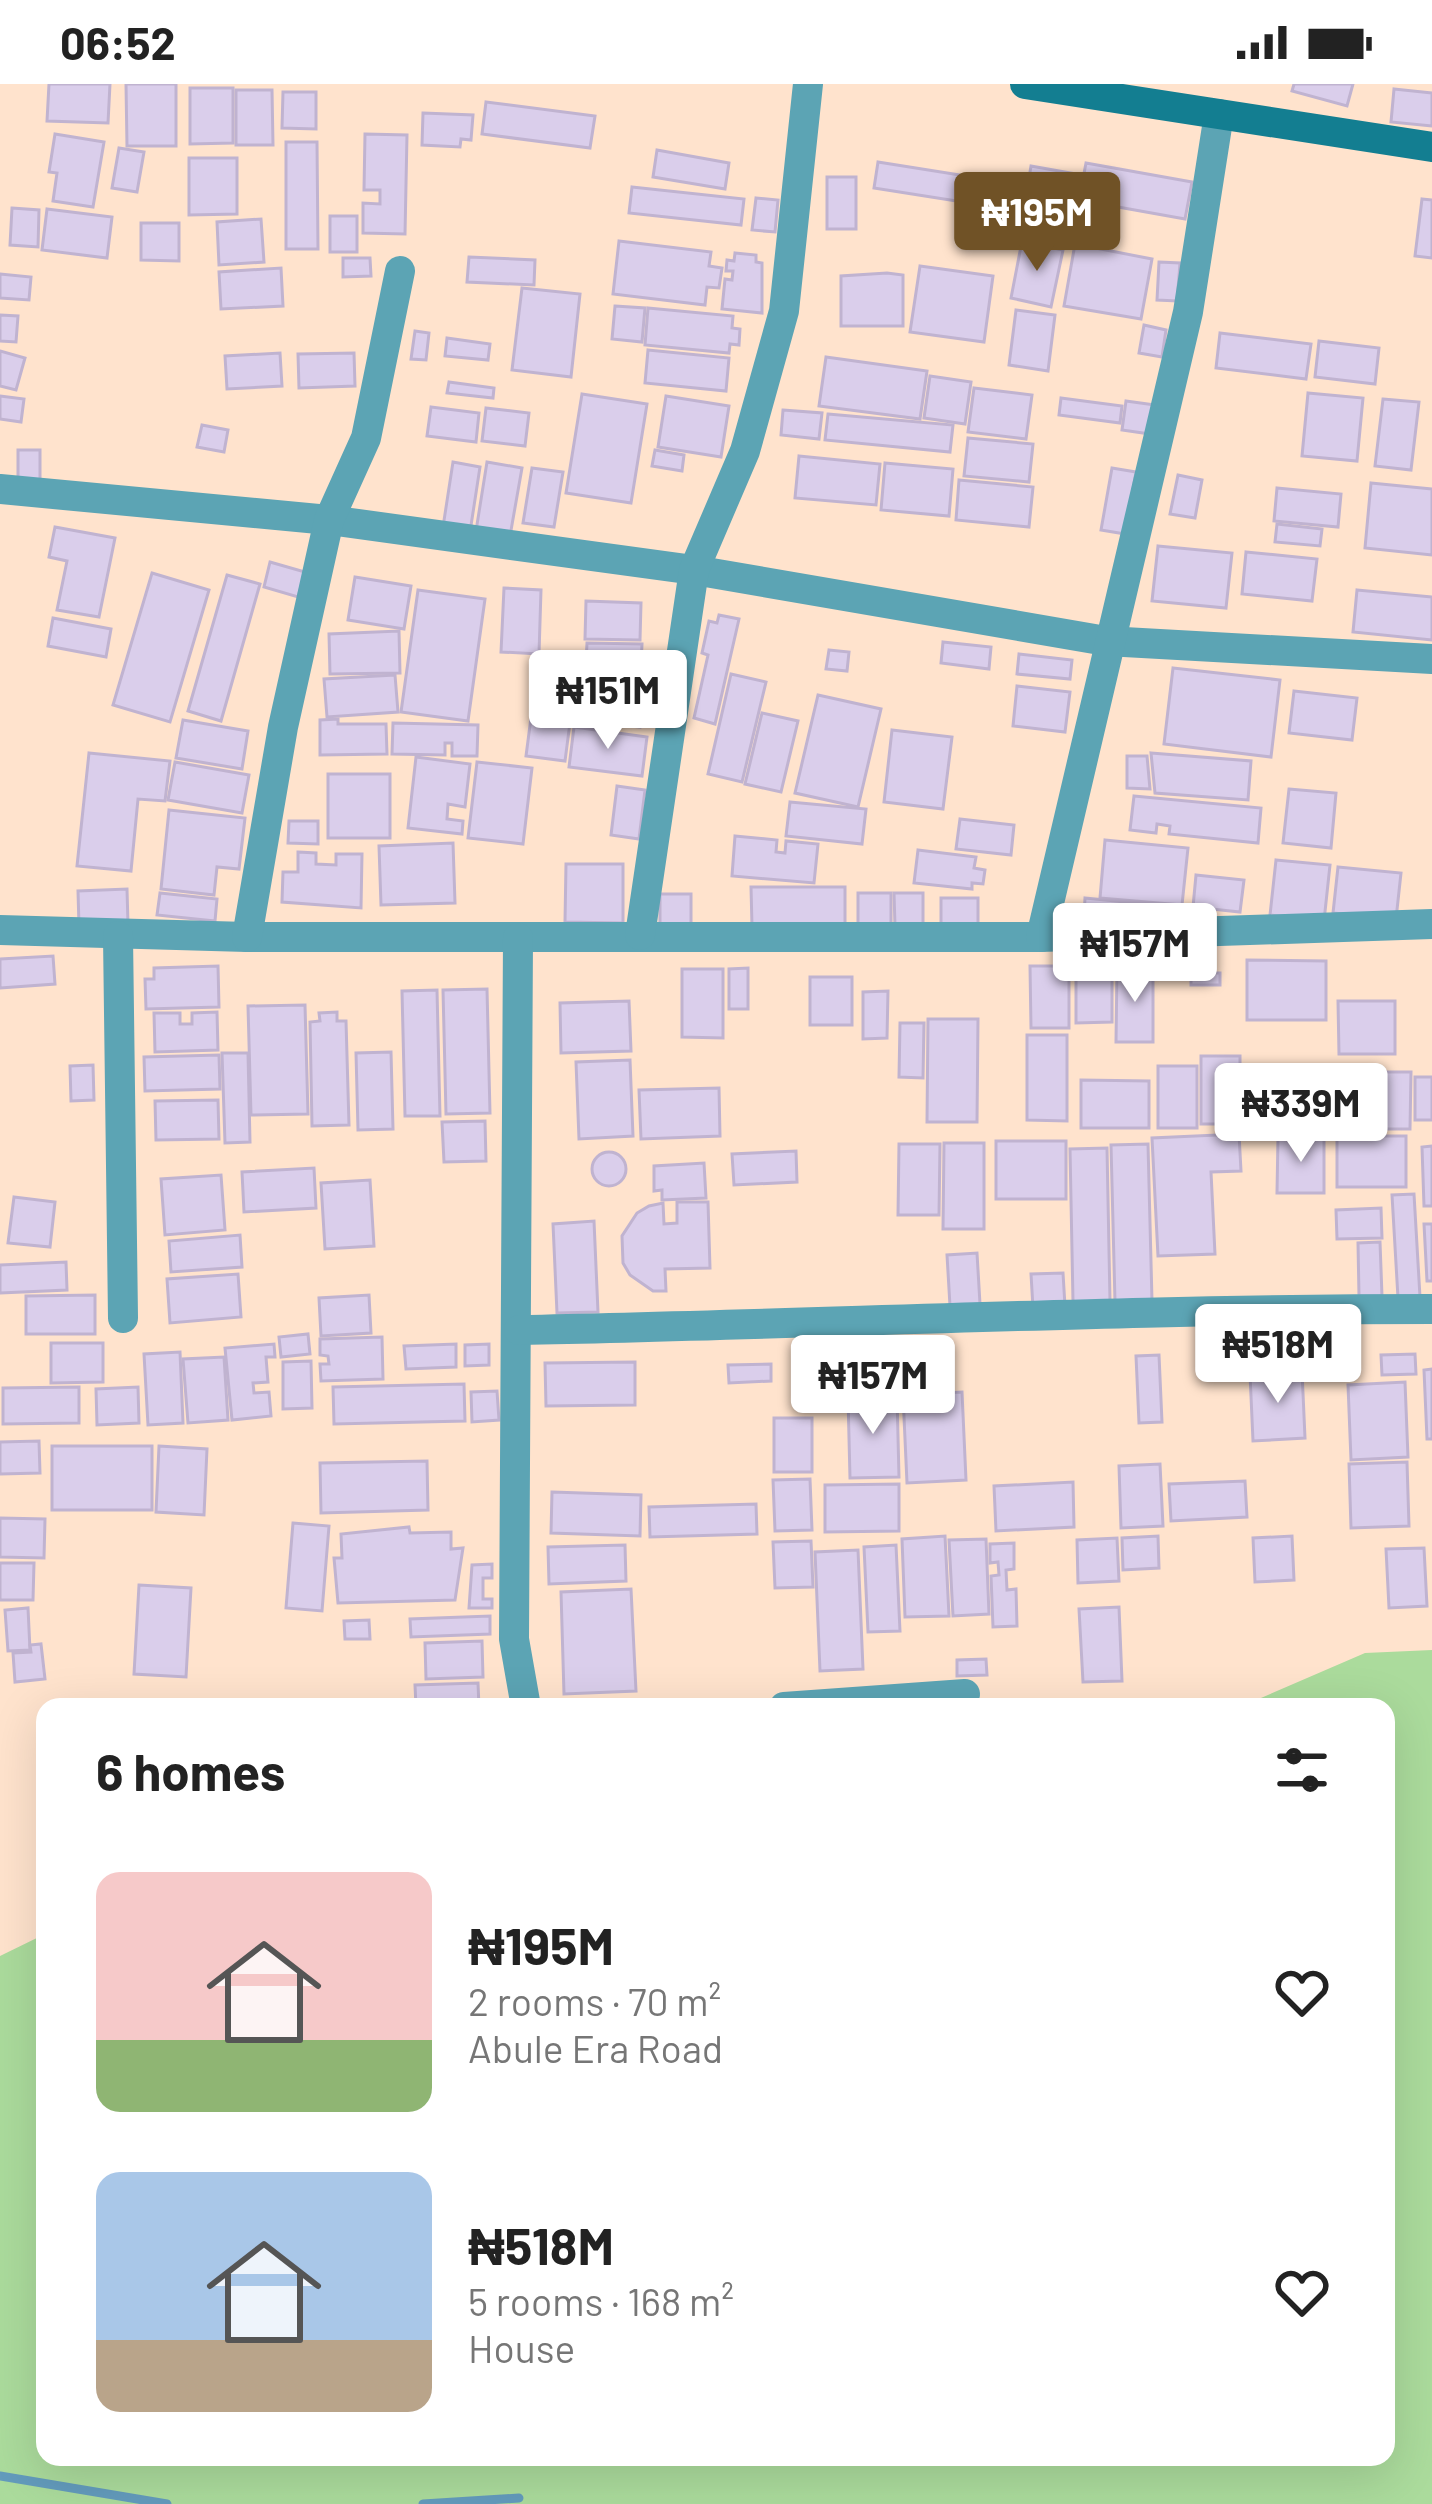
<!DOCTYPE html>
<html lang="en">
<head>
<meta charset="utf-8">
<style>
  body { margin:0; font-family:Barlow,sans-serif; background:#f2f2f2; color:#222; height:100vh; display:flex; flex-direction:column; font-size:45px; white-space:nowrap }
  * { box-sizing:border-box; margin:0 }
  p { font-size:39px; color:#767676 }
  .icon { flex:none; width:66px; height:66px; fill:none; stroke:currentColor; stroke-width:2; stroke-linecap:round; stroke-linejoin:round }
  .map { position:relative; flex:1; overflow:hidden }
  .drawer { position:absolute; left:36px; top:1614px; width:1359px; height:768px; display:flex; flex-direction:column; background:#fff; border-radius:24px; box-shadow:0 12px 48px #0002 }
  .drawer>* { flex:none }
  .price { position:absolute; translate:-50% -102px; padding:0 27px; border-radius:12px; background:#fff; color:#222; font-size:39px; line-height:78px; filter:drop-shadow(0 3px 6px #0008) }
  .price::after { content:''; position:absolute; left:50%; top:72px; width:36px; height:27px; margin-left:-18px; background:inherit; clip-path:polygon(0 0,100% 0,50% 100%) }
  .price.active { background:#705226; color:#fff }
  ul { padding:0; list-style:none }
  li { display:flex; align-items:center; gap:36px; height:300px; padding:0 60px }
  li span { display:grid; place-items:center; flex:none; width:336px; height:240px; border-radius:24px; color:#555 }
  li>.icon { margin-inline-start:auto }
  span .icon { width:144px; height:144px; fill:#fffc; stroke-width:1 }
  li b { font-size:51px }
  h2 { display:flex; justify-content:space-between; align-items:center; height:144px; padding:0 60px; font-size:51px }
  .status { display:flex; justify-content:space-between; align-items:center; height:84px; padding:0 60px; background:#fff; direction:ltr }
  .status svg { height:33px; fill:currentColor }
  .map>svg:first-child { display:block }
  .green { fill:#abdb9c }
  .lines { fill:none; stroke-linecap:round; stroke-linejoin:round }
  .stream { stroke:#639bbc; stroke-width:9 }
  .building { fill:#daceeb; stroke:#c0b3d0; stroke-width:3 }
  .street { stroke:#5ca4b4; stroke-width:30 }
  .secondary { stroke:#137e91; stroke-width:30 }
</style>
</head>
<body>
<div class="status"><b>06:52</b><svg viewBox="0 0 49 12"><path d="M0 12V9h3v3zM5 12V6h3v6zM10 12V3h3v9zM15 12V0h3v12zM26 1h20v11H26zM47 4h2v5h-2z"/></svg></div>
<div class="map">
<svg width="1432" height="2420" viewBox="0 0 1432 2420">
  <rect width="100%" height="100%" fill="#ffe3cd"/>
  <path class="green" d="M1432,1566V2420H0V1872L45,1850V2373H1386V1623H1240L1365,1569Z"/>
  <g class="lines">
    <g class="stream">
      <path d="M0,2392L167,2420"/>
      <path d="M423,2420L519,2414"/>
    </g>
  </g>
  <g class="building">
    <path d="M49,0H110L108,39L47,37Z"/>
    <path d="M126,0H176V62H127Z"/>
    <path d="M1294,0H1353L1347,22L1292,7Z"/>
    <path d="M190,4H233V59L190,60Z"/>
    <path d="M1394,5L1432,9V42L1391,38Z"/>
    <path d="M236,6H272L273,61H236Z"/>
    <path d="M283,8H316V45L282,44Z"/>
    <path d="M486,18L595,32L590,64L482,50Z"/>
    <path d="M423,29L473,31L471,56L461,55L460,63L422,61Z"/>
    <path d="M55,50L104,58L93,123L53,117L57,89L49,88Z"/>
    <path d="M365,50L407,51L405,150L363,149V119L380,120V106H364Z"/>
    <path d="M286,58H317L318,165H286Z"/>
    <path d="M119,64L144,68L137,108L112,104Z"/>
    <path d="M657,66L729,79L725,105L653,93Z"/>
    <path d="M189,74H237V130L189,131Z"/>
    <path d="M878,78L1004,98L1001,124L874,104Z"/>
    <path d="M1086,79L1192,98L1185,135L1079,116Z"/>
    <path d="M1031,82L1076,90L1072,114L1027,106Z"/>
    <rect x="827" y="93" width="29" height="52"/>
    <path d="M632,103L744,115L741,141L629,129Z"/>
    <path d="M756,114L778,116L775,148L752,146Z"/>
    <path d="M1422,115L1432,116V174L1415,172Z"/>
    <path d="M12,124L39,126L38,163L10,161Z"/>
    <path d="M47,125L112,133L107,174L42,166Z"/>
    <rect x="330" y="132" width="27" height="36"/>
    <path d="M261,135L264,178L219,181L217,138Z"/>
    <path d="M141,139H179V177L141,176Z"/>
    <path d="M619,157L711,168L709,182L722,184L719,204L707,203L705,221L613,210Z"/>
    <path d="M1022,157L1063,166L1051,223L1011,214Z"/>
    <path d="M1075,160L1152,175L1141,235L1064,222Z"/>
    <path d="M735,169L756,171V178L762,179V229L722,225L725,195L732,196L733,187H726L727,176L734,177Z"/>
    <path d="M469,173L535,176L534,201L467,198Z"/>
    <path d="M343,174H370L371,192L343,193Z"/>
    <path d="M1159,178L1180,179L1177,217L1157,216Z"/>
    <path d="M920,182L993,192L984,258L910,248Z"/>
    <path d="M281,184L283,222L221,225L219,188Z"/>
    <path d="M887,189L903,191V242H841V192Z"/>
    <path d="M0,190L31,193L29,216L0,214Z"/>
    <path d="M522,204L580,210L571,293L512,286Z"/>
    <path d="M615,222L645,224L642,258L612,255Z"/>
    <path d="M648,224L733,232L732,244L740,245L739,261L730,260L729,269L645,261Z"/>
    <path d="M1016,226L1055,231L1048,287L1009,281Z"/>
    <path d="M0,231L18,232L16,258L0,257Z"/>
    <path d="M1144,241L1166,246L1162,273L1139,269Z"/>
    <path d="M415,247L429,249L426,276L411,275Z"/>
    <path d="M1220,249L1311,260L1306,295L1216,284Z"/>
    <path d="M447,254L490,260L488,276L445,272Z"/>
    <path d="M1319,257L1379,264L1375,300L1315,293Z"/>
    <path d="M648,266L729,274L726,307L645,299Z"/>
    <path d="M0,267L25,274L16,306L0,302Z"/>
    <path d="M280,269L282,302L227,305L225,272Z"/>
    <path d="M354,269L355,302L299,304L298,270Z"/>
    <path d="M826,273L927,287L920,335L819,322Z"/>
    <path d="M930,292L971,298L965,340L924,334Z"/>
    <path d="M449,298L494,304L493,314L447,309Z"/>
    <path d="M974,304L1032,311L1026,355L968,348Z"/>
    <path d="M1308,309L1363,314L1357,377L1302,372Z"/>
    <path d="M582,310L647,320L631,419L566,409Z"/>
    <path d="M0,312L24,315L21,338L0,335Z"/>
    <path d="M666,312L729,322L721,373L658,363Z"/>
    <path d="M1061,314L1122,322L1120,339L1059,331Z"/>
    <path d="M1383,315L1419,318L1411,386L1375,382Z"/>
    <path d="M1126,317L1155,321L1150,350L1122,346Z"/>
    <path d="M431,323L479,329L476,358L427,352Z"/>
    <path d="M486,324L529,329L525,362L482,357Z"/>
    <path d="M783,326L822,329L819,355L781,351Z"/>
    <path d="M828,330L953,341L950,368L825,356Z"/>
    <path d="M202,341L228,346L224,368L197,363Z"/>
    <path d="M968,354L1033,360L1029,398L964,392Z"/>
    <rect x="18" y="366" width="22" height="30"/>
    <path d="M655,366L684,371L682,387L652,382Z"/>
    <path d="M799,372L880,380L876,421L795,414Z"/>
    <path d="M453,378L480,383L470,448L443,443Z"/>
    <path d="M487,378L522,384L510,452L476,447Z"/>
    <path d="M885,379L953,385L949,432L881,426Z"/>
    <path d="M532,384L563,388L554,443L523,439Z"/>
    <path d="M1112,384L1136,388L1125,450L1101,446Z"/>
    <path d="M1178,391L1202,396L1195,434L1170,430Z"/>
    <path d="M959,396L1033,403L1029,443L956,436Z"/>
    <path d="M1371,399L1432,405V471L1365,464Z"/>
    <path d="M1277,404L1341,410L1338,443L1274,437Z"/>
    <path d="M1277,440L1322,445L1320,462L1275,458Z"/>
    <path d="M55,443L115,454L99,533L57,526L67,477L49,473Z"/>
    <path d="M1158,462L1232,469L1226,524L1152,517Z"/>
    <path d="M1246,468L1317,475L1312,517L1242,510Z"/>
    <path d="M270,478L305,488L298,513L264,503Z"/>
    <path d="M152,489L209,506L170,638L113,621Z"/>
    <path d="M227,491L260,500L221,637L188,627Z"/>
    <path d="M355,493L411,502L404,545L348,536Z"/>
    <path d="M504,504L541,506L539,570L501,568Z"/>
    <path d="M418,506L485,515L468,637L401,628Z"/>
    <path d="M1357,506L1432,513V556L1353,548Z"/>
    <path d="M586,517L641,519L640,556L585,555Z"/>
    <path d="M719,531L739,535L715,640L694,634L708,571L702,569L709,537L717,539Z"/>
    <path d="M53,534L111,545L106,573L48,562Z"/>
    <path d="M399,547L400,589L330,590L329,550Z"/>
    <path d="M943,558L991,563L989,585L941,579Z"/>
    <path d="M587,559L642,560L641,582H652L651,599L585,598Z"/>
    <path d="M829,566L849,568L847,587L826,585Z"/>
    <path d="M1019,570L1072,576L1070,595L1017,590Z"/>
    <path d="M1173,584L1280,596L1271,673L1164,660Z"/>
    <path d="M731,590L766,598L742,698L708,690Z"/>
    <path d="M395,591L398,628L327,633L324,595Z"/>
    <path d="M1017,602L1070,608L1065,648L1013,642Z"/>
    <path d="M583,604L644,611L640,643L579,636Z"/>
    <path d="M1294,607L1357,614L1352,656L1289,649Z"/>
    <path d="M818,611L881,625L858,723L795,709Z"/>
    <path d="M532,626L571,631L565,677L526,672Z"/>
    <path d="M762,629L798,637L781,708L745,700Z"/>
    <path d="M338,635V640H386L387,670L320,671V636Z"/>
    <path d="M183,636L248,647L242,685L176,674Z"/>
    <path d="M393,639L478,641L477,672H452V659H445V671L392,670Z"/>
    <path d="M574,643L647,653L642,692L569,683Z"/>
    <path d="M892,646L952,653L943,725L884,718Z"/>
    <path d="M89,669L170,677L165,717L138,715L131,787L77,782Z"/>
    <path d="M1151,669L1251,677L1248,716L1155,709Z"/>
    <path d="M1127,672H1147L1150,705L1127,704Z"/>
    <path d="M416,673L470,680L465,723L448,720L447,735L463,737L462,750L408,744Z"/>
    <path d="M175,678L249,691L242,729L168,716Z"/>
    <path d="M477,678L532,684L523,760L468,754Z"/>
    <rect x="328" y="690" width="62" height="64"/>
    <path d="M617,702L645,706L639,755L611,751Z"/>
    <path d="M1289,705L1336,709L1331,764L1283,759Z"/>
    <path d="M1134,712L1261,724L1258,759L1169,750L1170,742L1157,740L1156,749L1130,746Z"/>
    <path d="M790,718L866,725L862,760L786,752Z"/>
    <path d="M169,726L245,734L239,785L217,783L214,811L161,805Z"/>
    <path d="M960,735L1014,741L1011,771L956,765Z"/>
    <path d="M289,737H318V760L288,759Z"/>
    <path d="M735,752L777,756L776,768L785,769L786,757L818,760L814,799L732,792Z"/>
    <path d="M1105,756L1188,764L1182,821L1100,814Z"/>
    <path d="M453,759L455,819L381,821L379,762Z"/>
    <path d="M918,766L976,773L974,784L985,786L983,800L972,799V805L914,799Z"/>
    <path d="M298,768L316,769V780L336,781V770H362L361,824L282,818L283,788H298Z"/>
    <path d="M1276,776L1330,781L1324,837L1270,831Z"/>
    <path d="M566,780H623V839L565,838Z"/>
    <path d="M1338,783L1401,789L1396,835L1333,829Z"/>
    <path d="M1196,791L1244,796L1240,828L1193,823Z"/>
    <path d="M751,803H845V842H752Z"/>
    <path d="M127,805L128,840L79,842L78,807Z"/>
    <path d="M160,809L217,815L215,837L157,831Z"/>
    <rect x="858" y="809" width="33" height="33"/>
    <path d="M894,809H923V841L895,842Z"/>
    <rect x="660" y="810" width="31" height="31"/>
    <rect x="941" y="814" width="37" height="28"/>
    <path d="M1085,814L1146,820L1144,839L1084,833Z"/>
    <path d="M53,872L55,900L0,904V875Z"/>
    <path d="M1247,876L1326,877V936H1247Z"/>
    <path d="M218,882L219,923L146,925L145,895H154V884Z"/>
    <path d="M1030,882H1069V944H1031Z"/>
    <path d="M748,884V925H729V885Z"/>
    <path d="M1076,884H1112V938L1076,939Z"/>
    <path d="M1117,884H1153V958H1116Z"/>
    <path d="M682,885H723V954L682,953Z"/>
    <rect x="1191" y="889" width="29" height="12"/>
    <rect x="810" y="893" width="42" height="48"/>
    <path d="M487,905L490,1029L446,1030L443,906Z"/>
    <path d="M437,906L440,1032H405L402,907Z"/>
    <path d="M888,907L887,954L863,955V908Z"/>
    <path d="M629,917L631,967L561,969L560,919Z"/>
    <path d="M1338,917H1395V970H1339Z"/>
    <path d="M305,921L308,1030L251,1031L248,922Z"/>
    <path d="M217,928L218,966L155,968L154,929H180V940H192V929Z"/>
    <path d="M337,928V937H346L349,1041L312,1042L310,938L320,937L319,929Z"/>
    <path d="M928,935H978L977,1038H927Z"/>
    <path d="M900,939H924L923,994L899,993Z"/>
    <path d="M1027,951H1067V1037L1027,1036Z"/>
    <path d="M391,968L393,1045L358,1046L356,969Z"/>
    <path d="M222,969H248L250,1058L225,1059Z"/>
    <path d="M219,971L220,1005L145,1007L144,973Z"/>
    <rect x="1201" y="972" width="39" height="68"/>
    <path d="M630,976L633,1052L579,1055L576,978Z"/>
    <path d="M93,981L94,1016L71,1017L70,982Z"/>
    <rect x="1158" y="982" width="39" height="62"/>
    <path d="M1329,988H1364V1008H1375V988H1411L1410,1045H1329Z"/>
    <rect x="1415" y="993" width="17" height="43"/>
    <path d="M1081,996L1149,997V1044H1081Z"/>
    <rect x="1244" y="998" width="73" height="49"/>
    <path d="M719,1004L720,1052L641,1055L639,1006Z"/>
    <path d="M218,1016L219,1055L156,1056L155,1017Z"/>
    <path d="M485,1037L486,1077L444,1078L442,1038Z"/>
    <path d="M1239,1050L1241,1087L1211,1088L1215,1170L1158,1172L1152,1054Z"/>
    <rect x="1337" y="1052" width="69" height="51"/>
    <path d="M1278,1053H1324V1109H1277Z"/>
    <rect x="996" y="1057" width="70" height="58"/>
    <path d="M944,1059H984V1145H943Z"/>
    <path d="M899,1060H940L939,1131H898Z"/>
    <path d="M1148,1060L1152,1217L1115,1218L1111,1061Z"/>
    <path d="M1432,1062V1122H1424L1422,1063Z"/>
    <path d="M1107,1064L1110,1217L1073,1218L1070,1065Z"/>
    <path d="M796,1067L797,1098L734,1101L732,1070Z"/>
    <circle cx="609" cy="1085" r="17"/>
    <path d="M704,1079L706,1114L662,1116V1106L654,1107V1082Z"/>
    <path d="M314,1084L316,1124L244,1128L242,1088Z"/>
    <path d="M221,1091L225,1146L165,1151L161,1095Z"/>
    <path d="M370,1096L374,1162L325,1165L321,1099Z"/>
    <path d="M1414,1110L1420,1213L1398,1214L1392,1111Z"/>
    <path d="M14,1113L55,1118L50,1163L8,1159Z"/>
    <path d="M677,1118H708L710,1184L665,1185L666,1207H653L630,1191L623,1179L622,1152L637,1129L649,1122L663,1119L664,1140L677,1139Z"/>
    <path d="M1381,1124L1382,1154L1337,1155L1336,1126Z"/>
    <path d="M594,1137L598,1228L557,1229L553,1140Z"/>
    <path d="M1424,1140H1432V1197H1427Z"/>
    <path d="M240,1151L242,1183L171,1188L169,1157Z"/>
    <path d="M1380,1158L1382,1212H1359L1358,1159Z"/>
    <path d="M977,1169L980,1220L950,1222L947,1171Z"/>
    <path d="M66,1178L67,1206L0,1209V1181Z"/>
    <path d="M1063,1189L1065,1222L1033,1224L1031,1190Z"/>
    <path d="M238,1190L241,1233L170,1239L167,1195Z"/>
    <path d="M95,1211V1250H26V1212Z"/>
    <path d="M369,1211L371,1249L321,1252L319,1214Z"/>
    <path d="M308,1250L310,1270L281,1273L279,1253Z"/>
    <path d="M382,1253L383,1295L321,1297L320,1280H329L328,1272L320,1271V1255Z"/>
    <path d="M51,1259H103V1298L51,1299Z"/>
    <path d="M274,1260L275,1273H266L268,1298L253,1299L254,1309L269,1308L271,1332L232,1336L225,1264Z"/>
    <path d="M456,1260V1283L406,1285L404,1262Z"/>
    <path d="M489,1260V1281L465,1282V1261Z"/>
    <path d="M180,1268L183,1339L148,1341L144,1270Z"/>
    <path d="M1415,1270L1416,1290L1382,1291L1381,1271Z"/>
    <path d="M1159,1271L1162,1338L1139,1339L1136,1272Z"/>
    <path d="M224,1273L228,1336L188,1339L183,1275Z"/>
    <path d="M311,1277L312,1324L283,1325V1278Z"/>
    <path d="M635,1278V1321L546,1322L545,1279Z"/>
    <path d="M771,1280V1297L729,1299L728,1281Z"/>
    <path d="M900,1282L901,1303L848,1305L847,1285Z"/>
    <path d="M1432,1285V1355H1427L1424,1286Z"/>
    <path d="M1302,1287L1305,1354L1253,1357L1250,1290Z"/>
    <path d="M1405,1298L1408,1373L1351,1376L1348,1301Z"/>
    <path d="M464,1300L465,1337L334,1340L333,1303Z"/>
    <path d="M79,1303V1339L3,1340V1304Z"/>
    <path d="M138,1303L139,1339L97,1341L96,1305Z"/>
    <path d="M497,1307L499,1336L472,1338L471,1308Z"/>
    <path d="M962,1308L966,1396L907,1399L903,1311Z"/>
    <path d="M897,1312L899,1393L850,1394L848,1313Z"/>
    <rect x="774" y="1334" width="38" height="54"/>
    <path d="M39,1357L40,1389L0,1390V1358Z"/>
    <rect x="52" y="1362" width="100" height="64"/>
    <path d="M159,1362L207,1365L204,1431L156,1428Z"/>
    <path d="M427,1377L428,1426L321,1429L320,1379Z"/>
    <path d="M1407,1378L1409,1442L1351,1444L1349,1380Z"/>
    <path d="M1160,1380L1163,1442L1121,1444L1119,1382Z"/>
    <path d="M810,1395L812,1446L775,1447L773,1396Z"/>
    <path d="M1245,1397L1247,1433L1171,1437L1169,1400Z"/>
    <path d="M1073,1398L1074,1443L996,1447L994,1402Z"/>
    <path d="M899,1400V1447L825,1448V1401Z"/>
    <path d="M552,1408L641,1411L640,1452L551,1449Z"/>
    <path d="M756,1420L757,1450L650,1453L649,1423Z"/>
    <path d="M0,1434L45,1435L44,1474L0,1473Z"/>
    <path d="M293,1439L329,1442L322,1527L286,1524Z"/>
    <path d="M409,1443L410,1449L451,1448V1465L463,1464L455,1516L338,1519L334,1474H342L341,1450Z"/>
    <path d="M945,1452L949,1532L905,1533L902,1455Z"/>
    <path d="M1158,1452L1159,1484L1123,1486L1122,1454Z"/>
    <path d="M1292,1452L1294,1496L1255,1498L1253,1454Z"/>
    <path d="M1117,1454L1119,1497L1078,1499L1077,1456Z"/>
    <path d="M986,1455L989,1530L953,1532L949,1456Z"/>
    <path d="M811,1457L813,1503L775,1504L773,1458Z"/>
    <path d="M1014,1459V1485L1006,1486L1007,1506L1016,1505L1017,1542L993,1543L991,1492L999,1491L998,1478L990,1479V1460Z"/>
    <path d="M625,1461L626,1497L549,1500L548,1463Z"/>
    <path d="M896,1461L900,1547L868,1548L864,1463Z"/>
    <path d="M1424,1464L1427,1522L1389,1524L1386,1465Z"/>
    <path d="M858,1466L863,1585L820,1587L815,1468Z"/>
    <path d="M0,1479H34L33,1516H0Z"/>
    <path d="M492,1480V1494H483V1515H492V1524H469L472,1481Z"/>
    <path d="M139,1501L191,1504L186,1593L134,1590Z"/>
    <path d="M631,1505L636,1607L564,1610L561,1508Z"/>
    <path d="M1119,1523L1122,1597L1083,1598L1079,1525Z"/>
    <path d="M28,1524L30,1566L8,1567L5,1526Z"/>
    <path d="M490,1532V1550L411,1553L410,1535Z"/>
    <path d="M369,1536L370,1555H345L344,1537Z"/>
    <path d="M482,1557L483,1593L426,1595L425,1559Z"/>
    <path d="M41,1560L45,1595L15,1598L13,1569L31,1568L30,1561Z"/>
    <path d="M986,1575L987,1591L957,1592V1576Z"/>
    <path d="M478,1599L479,1623H416L415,1601Z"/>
  </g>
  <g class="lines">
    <g class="street">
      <path d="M0,405L329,436L694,486L1106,557L1432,575"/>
      <path d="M0,846L247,853H1041L1432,840"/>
      <path d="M640,851L694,486L745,367L784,227L808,0"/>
      <path d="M118,852L123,1234"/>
      <path d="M247,853L283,643L329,436L366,354L400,187"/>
      <path d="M1041,853L1188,228L1219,30"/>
      <path d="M518,854L514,1555L526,1623"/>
      <path d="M519,1246C823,1240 1127,1225 1432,1225"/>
      <path d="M784,1623L965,1610"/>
    </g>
    <path class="secondary" d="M1025,0L1432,63"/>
  </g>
</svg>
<b class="price active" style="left:1037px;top:190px">₦195M</b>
<b class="price" style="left:608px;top:668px">₦151M</b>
<b class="price" style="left:1135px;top:921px">₦157M</b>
<b class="price" style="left:1301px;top:1081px">₦339M</b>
<b class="price" style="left:1278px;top:1322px">₦518M</b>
<b class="price" style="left:873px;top:1353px">₦157M</b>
<section class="drawer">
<h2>6 homes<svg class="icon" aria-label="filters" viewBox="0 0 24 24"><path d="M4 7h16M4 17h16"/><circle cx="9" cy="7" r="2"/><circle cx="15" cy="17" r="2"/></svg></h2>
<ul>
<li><span style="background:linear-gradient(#f6c9c9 70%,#8fb573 0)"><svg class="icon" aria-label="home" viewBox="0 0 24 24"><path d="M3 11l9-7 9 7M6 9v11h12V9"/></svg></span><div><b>₦195M</b><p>2 rooms · 70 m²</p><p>Abule Era Road</p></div><svg class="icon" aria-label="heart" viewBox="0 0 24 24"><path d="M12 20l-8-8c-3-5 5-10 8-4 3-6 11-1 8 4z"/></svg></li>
<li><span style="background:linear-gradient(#a9c7e8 70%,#b9a48a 0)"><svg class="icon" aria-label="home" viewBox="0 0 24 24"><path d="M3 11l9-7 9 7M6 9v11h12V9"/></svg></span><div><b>₦518M</b><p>5 rooms · 168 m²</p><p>House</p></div><svg class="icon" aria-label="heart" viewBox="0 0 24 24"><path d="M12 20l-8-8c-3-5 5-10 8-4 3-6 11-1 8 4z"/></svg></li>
</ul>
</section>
</div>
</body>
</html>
